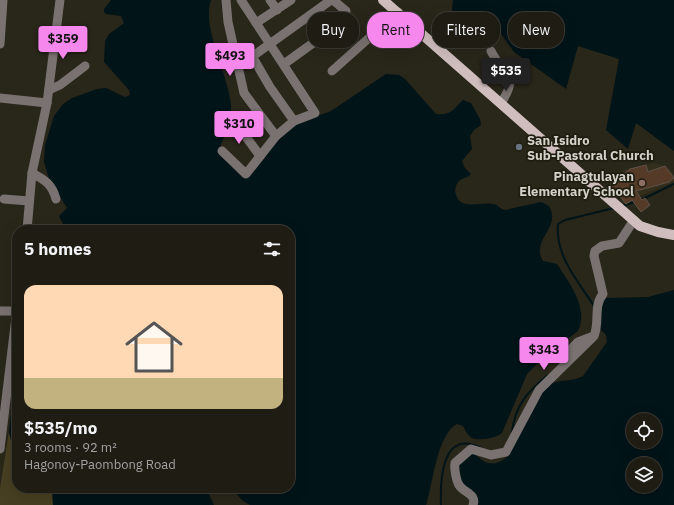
<!DOCTYPE html>
<html lang="en">
<head>
<meta charset="utf-8">
<style>
  body { margin:0; font-family:"IBM Plex Sans",sans-serif; background:#2c2922; color:#f1f3f6; height:100vh; display:flex; flex-direction:column; font-size:15px; white-space:nowrap }
  * { box-sizing:border-box; margin:0 }
  p { font-size:13px; color:#a1a1a0 }
  .icon { flex:none; width:22px; height:22px; fill:none; stroke:currentColor; stroke-width:2; stroke-linecap:round; stroke-linejoin:round }
  .map { position:relative; flex:1; overflow:hidden }
  .details { position:absolute; left:12px; top:225px; width:283px; height:268px; display:flex; flex-direction:column; background:#1f1c14; border-radius:16px; box-shadow:0 4px 16px #0002,0 0 0 1px #3c3a34 }
  .details>* { flex:none }
  .guide { position:absolute; left:307px; top:12px; width:307px; height:36px; display:flex; gap:8px }
  .tools { position:absolute; left:626px; top:413px; display:grid; gap:8px }
  .tools a { display:grid; place-items:center; width:36px; height:36px; border-radius:50%; background:#1f1c14; box-shadow:0 4px 16px #0002,0 0 0 1px #3c3a34; font-size:20px }
  .price { position:absolute; translate:-50% -34px; padding:0 9px; border-radius:4px; background:#f688ed; color:#111; font-size:13px; line-height:26px; filter:drop-shadow(0 1px 2px #0008) }
  .price::after { content:''; position:absolute; left:50%; top:24px; width:12px; height:9px; margin-left:-6px; background:inherit; clip-path:polygon(0 0,100% 0,50% 100%) }
  .price.current { background:#222; color:#fff }
  ul { padding:0; list-style:none }
  li { display:grid; align-content:center; gap:8px; height:212px; padding:0 12px }
  li+li { border-top:1px solid #3c3a34 }
  li span { display:grid; place-items:center; height:124px; border-radius:12px; color:#555 }
  li>.icon { margin-inline-start:auto }
  span .icon { width:72px; height:72px; fill:#fffc; stroke-width:1 }
  li b { font-size:17px }
  h2 { display:flex; justify-content:space-between; align-items:center; height:48px; padding:0 12px; font-size:17px }
  .tag { padding:0 14px; border-radius:16px; background:#1f1c14; box-shadow:0 4px 16px #0002,0 0 0 1px #3c3a34; font-size:14px; line-height:36px }
  .tag.current { background:#f688ed; color:#111 }
  .map>svg:first-child { display:block }
  .built { fill:#342f1d }
  .green { fill:#473f21 }
  .water { fill:#011418; fill-rule:evenodd }
  .lines { fill:none; stroke-linecap:round; stroke-linejoin:round }
  .stream { stroke:#011418; stroke-width:2 }
  .building { fill:#553a27; stroke:#5e5249 }
  .minor { stroke:#7a7271; stroke-width:9 }
  .major { stroke:#cfbebd; stroke-width:10 }
  .worship-dot { fill:#6b7280; stroke:#1f1c10; stroke-width:1.5 }
  .education-dot { fill:#8d6e63; stroke:#1f1c10; stroke-width:1.5 }
  .labels { text-anchor:middle; stroke-width:3.5; stroke-linejoin:round; paint-order:stroke }
  .poi-label { font-size:13px; font-weight:bold; fill:#d4d2ca; stroke:#1f1c10; text-anchor:start }
</style>
</head>
<body>
<div class="map">
<svg width="674" height="505" viewBox="0 0 674 505">
  <rect width="100%" height="100%" fill="#29261a"/>
  <path class="built" d="M653,163L665,166L670,170L674,176V182L632,199L630,197L622,202L617,191L610,183L624,170Z"/>
  <path class="green" d="M9,432L17,467V488H52L53,505H0V488Z"/>
  <g class="water">
    <path d="M111,0H211C201,27 229,75 231,106C232,123 224,135 219,150L225,160L243,178H247L250,176L277,140L296,124L331,111L386,74L399,75L405,79L436,114C453,115 452,110 463,100L471,103L480,119L481,125L474,130L470,136L472,149L462,161L465,168L471,174L469,176L460,180C456,184 454,189 456,195C461,211 481,201 494,204C498,205 500,209 505,210L541,202L549,206C562,228 530,239 543,261L557,264C569,283 589,307 578,331L545,356L527,374L502,433C496,438 477,442 470,437C467,434 465,430 463,426L457,424C437,434 433,484 426,505H250L243,501L231,488H290V230H66L59,216L67,208L49,179L44,162L45,145L54,116L63,104L72,98L97,89L106,88L125,97L130,95L129,90L104,62L105,41L109,34L124,23L121,16L106,14L104,12V9Z"/>
    <path d="M453,0H674V151L636,123L628,149L606,130L619,59L578,46L566,89L514,52L491,20L467,40L451,20Z"/>
    <path d="M674,290V505H476L460,478L459,462L468,453L475,454C486,466 497,467 509,455C518,435 531,394 550,384C561,379 573,382 583,376L607,342L606,335L599,328V307L604,298L648,297ZM633,420H655V442H633ZM633,464H655V486H633Z"/>
    <path d="M17,362V466L9,432Z"/>
    <path d="M52,488H206L214,505H53Z"/>
  </g>
  <g class="lines">
    <g class="stream">
      <path d="M641,200L674,184"/>
      <path d="M622,206L635,202"/>
      <path d="M594,306C578,281 555,256 558,224L565,220L614,208"/>
      <path d="M512,432C515,405 528,391 548,375"/>
      <path d="M441,505C440,480 442,428 481,448"/>
    </g>
  </g>
  <path class="building" d="M646,165L648,172L665,166L674,178L669,182L636,191L642,200L645,198L650,205L641,212L632,200L626,204L616,191L613,194L606,188L630,169Z"/>
  <g class="lines">
    <g class="minor">
      <path d="M226,0L228,22L244,93L276,136"/>
      <path d="M270,0L277,10"/>
      <path d="M256,23L291,0"/>
      <path d="M0,44L3,0"/>
      <path d="M491,51C504,77 520,74 501,103"/>
      <path d="M252,56L270,87L294,121"/>
      <path d="M284,64L345,20L346,11L333,0"/>
      <path d="M239,66L331,0"/>
      <path d="M332,71L398,12"/>
      <path d="M49,90L60,85L85,66"/>
      <path d="M0,98L47,103"/>
      <path d="M236,123L260,156"/>
      <path d="M222,151L246,174L276,136L294,121L315,113L241,0"/>
      <path d="M32,173C45,180 52,184 56,199"/>
      <path d="M4,199L29,201"/>
      <path d="M27,230L32,173L47,103L60,0"/>
      <path d="M0,311H17"/>
      <path d="M561,359L578,342L591,337"/>
      <path d="M0,449L17,309"/>
      <path d="M473,505C477,494 464,493 459,485C456,480 454,468 455,463L471,449L491,455L506,452L539,390L594,336C600,322 593,306 603,294L594,256L595,251L602,246L619,243L634,220"/>
    </g>
    <path class="major" d="M383,0L640,226L658,232L674,235"/>
  </g>
  <circle class="worship-dot" cx="519" cy="147" r="4"/>
  <circle class="education-dot" cx="642" cy="183" r="4"/>
  <g class="labels">
    <g class="poi-label">
      <text x="527" y="145">San Isidro<tspan x="527" dy="15">Sub-Pastoral Church</tspan></text>
      <text x="634" y="181" text-anchor="end">Pinagtulayan<tspan x="634" dy="15">Elementary School</tspan></text>
    </g>
  </g>
</svg>
<div class="tools">
<a><svg class="icon" aria-label="locate" viewBox="0 0 24 24"><circle cx="12" cy="12" r="6"/><path d="M12 2v4M12 18v4M2 12h4M18 12h4"/></svg></a>
<a><svg class="icon" aria-label="layers" viewBox="0 0 24 24"><path d="M12 4l9 5-9 5-9-5zM3 14l9 5 9-5"/></svg></a>
</div>
<b class="price" style="left:63px;top:60px">$359</b>
<b class="price" style="left:230px;top:77px">$493</b>
<b class="price current" style="left:506px;top:92px">$535</b>
<b class="price" style="left:239px;top:145px">$310</b>
<b class="price" style="left:544px;top:371px">$343</b>
<div class="guide">
<a class="tag">Buy</a>
<a class="tag current">Rent</a>
<a class="tag">Filters</a>
<a class="tag">New</a>
</div>
<section class="details">
<h2>5 homes<svg class="icon" aria-label="filters" viewBox="0 0 24 24"><path d="M4 7h16M4 17h16"/><circle cx="9" cy="7" r="2"/><circle cx="15" cy="17" r="2"/></svg></h2>
<ul>
<li><span style="background:linear-gradient(#ffd9b3 75%,#c2b280 0)"><svg class="icon" aria-label="home" viewBox="0 0 24 24"><path d="M3 11l9-7 9 7M6 9v11h12V9"/></svg></span><div><b>$535/mo</b><p>3 rooms · 92 m²</p><p>Hagonoy-Paombong Road</p></div></li>
</ul>
</section>
</div>
</body>
</html>
